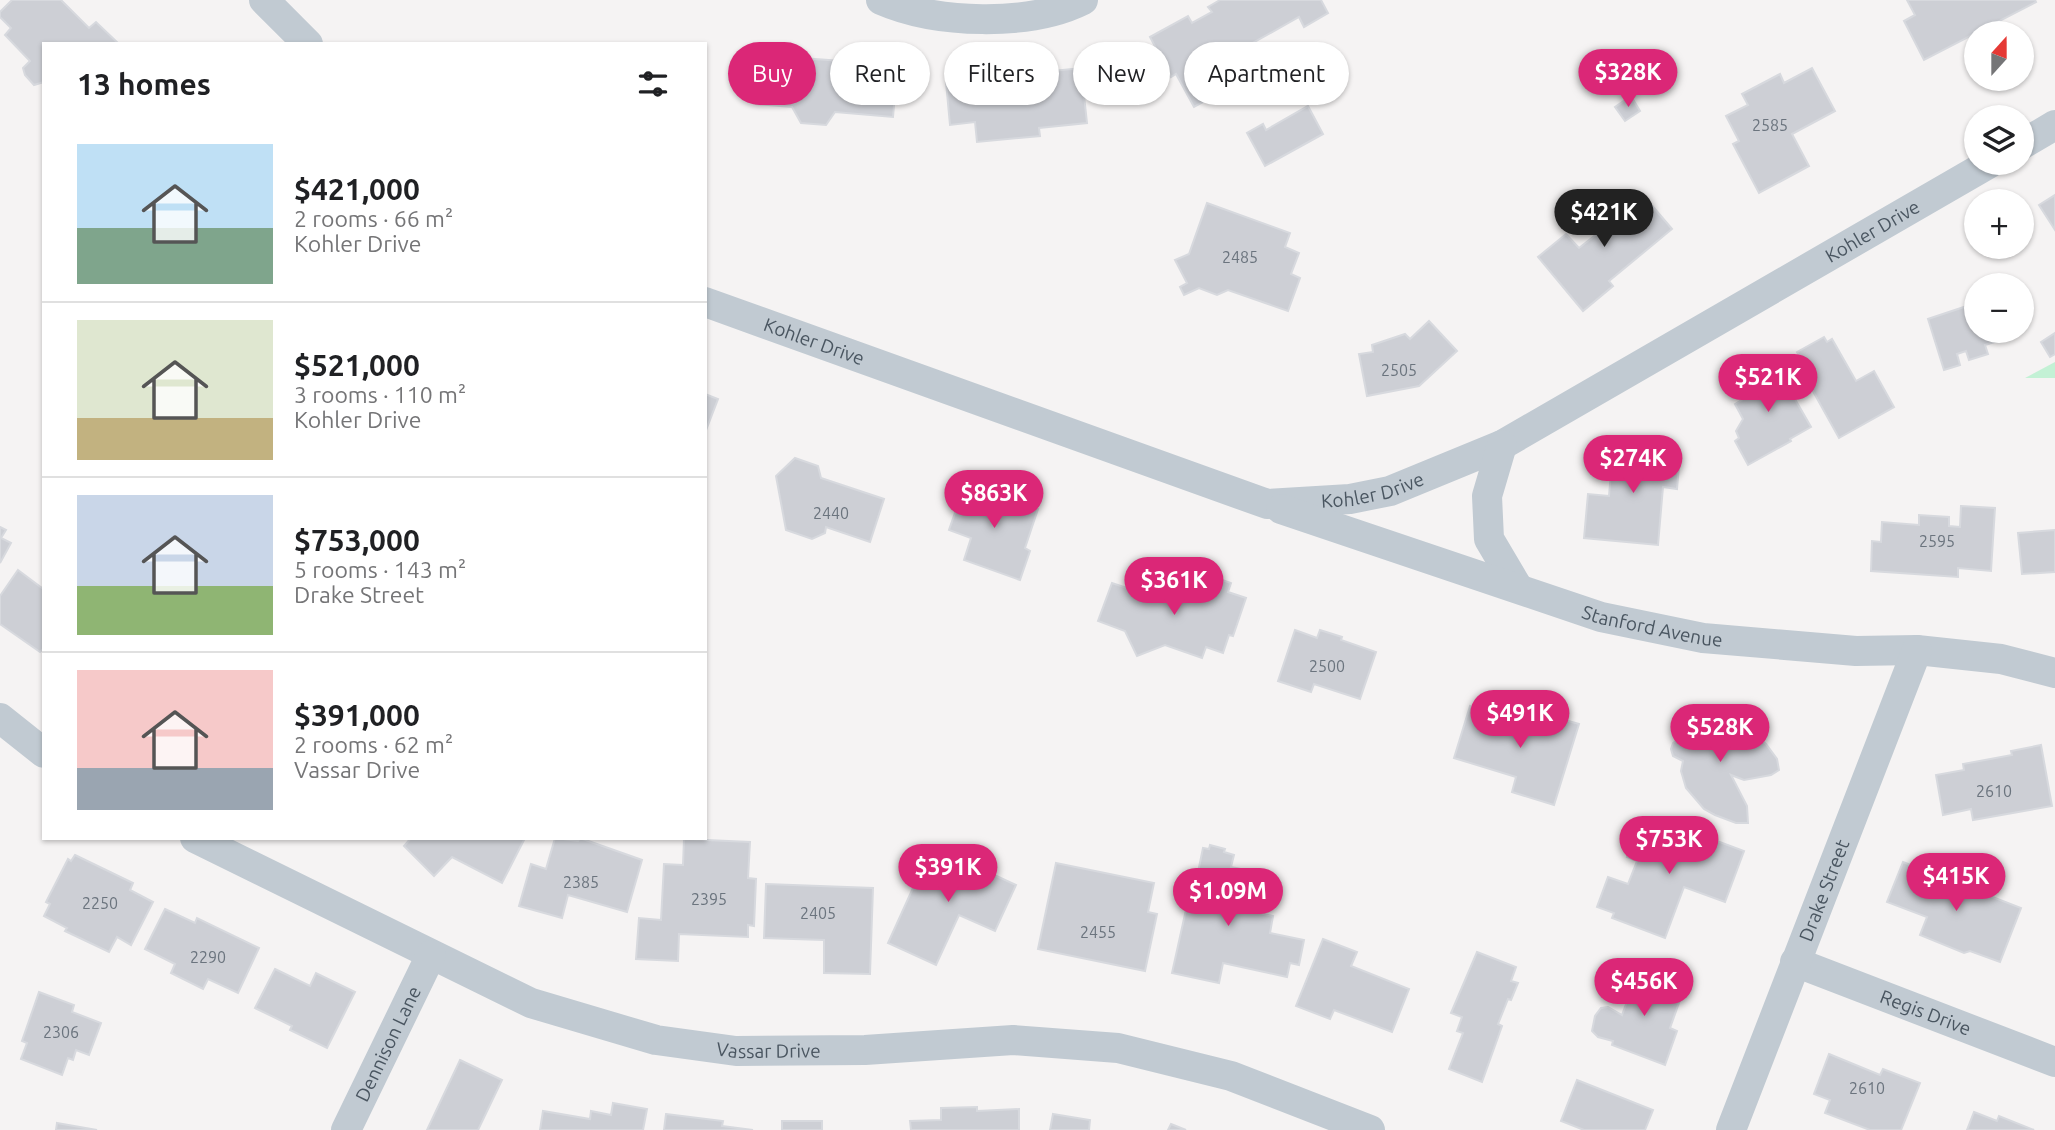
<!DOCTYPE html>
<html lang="en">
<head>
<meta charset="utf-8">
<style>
  body { margin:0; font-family:Ubuntu,sans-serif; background:#f6f6f6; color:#202124; height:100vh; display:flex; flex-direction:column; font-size:26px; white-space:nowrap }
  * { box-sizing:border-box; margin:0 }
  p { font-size:23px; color:#757577 }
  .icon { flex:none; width:38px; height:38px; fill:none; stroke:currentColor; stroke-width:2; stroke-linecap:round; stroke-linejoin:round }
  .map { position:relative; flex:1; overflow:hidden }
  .side { position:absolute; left:42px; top:42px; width:665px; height:798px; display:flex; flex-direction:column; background:#fff; border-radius:0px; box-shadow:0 2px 5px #0004 }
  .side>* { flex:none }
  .top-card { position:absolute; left:728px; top:42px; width:665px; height:63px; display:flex; gap:14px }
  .needle { width:46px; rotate:21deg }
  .tools { position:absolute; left:1964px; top:21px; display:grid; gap:14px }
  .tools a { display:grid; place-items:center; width:70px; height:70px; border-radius:50%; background:#fff; box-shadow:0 2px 5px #0004; font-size:35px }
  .price { position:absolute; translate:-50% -60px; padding:0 16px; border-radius:24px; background:#db2777; color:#fff; font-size:23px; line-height:46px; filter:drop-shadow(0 2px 4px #0008) }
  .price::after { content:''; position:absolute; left:50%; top:42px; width:21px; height:16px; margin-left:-10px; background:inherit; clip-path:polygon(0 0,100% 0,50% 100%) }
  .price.current { background:#222; color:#fff }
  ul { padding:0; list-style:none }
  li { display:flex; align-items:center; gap:21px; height:175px; padding:0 35px }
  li+li { border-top:2px solid #e0e0e0 }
  li span { display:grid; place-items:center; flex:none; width:196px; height:140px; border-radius:0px; color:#555 }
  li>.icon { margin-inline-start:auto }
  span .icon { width:84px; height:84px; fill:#fffc; stroke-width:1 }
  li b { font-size:30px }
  h2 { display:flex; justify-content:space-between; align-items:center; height:84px; padding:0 35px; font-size:30px }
  .pill { padding:0 24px; border-radius:32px; background:#fff; box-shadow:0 2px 5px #0004; font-size:24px; line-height:63px }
  .pill.current { background:#db2777; color:#fff }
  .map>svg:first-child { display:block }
  .green { fill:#c3f1d5 }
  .water { fill:#90daee }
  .building { fill:#cdcfd5; stroke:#d7d9de; stroke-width:2 }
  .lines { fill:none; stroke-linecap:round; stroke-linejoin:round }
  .minor { stroke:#c1cad2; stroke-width:30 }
  .labels { text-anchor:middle; stroke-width:6; stroke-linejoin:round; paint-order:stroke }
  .number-label { font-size:16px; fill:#6b747e }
  .street-label { font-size:19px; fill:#4a5661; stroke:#fff }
</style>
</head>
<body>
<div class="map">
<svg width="2055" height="1130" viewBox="0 0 2055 1130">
  <rect width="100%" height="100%" fill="#f5f3f3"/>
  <path class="green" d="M2055,362V378H2025Z"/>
  <path class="water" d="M1308,60L1319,67C1325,92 1302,96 1283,104L1273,95L1269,84L1274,72L1284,71Z"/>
  <g class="building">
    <path d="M12,0H61L89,28L96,22L119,44H44V82L34,85L25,75L23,68L30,61L5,35L11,28L0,17V12Z"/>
    <path d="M1220,0H1321L1328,13L1304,27L1299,17L1242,49L1255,74L1194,107L1176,74L1171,77L1150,37L1188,16L1192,23L1212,12L1208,7Z"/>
    <path d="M1907,0H2035L2036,2L1924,60L1904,21L1915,15Z"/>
    <path d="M760,55L842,61L841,67L897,72L893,117L835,112L826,125L801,123L792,107L756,104Z"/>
    <path d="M1081,68L1087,123L1039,128L1040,136L977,142L975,122L950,125L946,82Z"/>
    <path d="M1812,68L1835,111L1792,134L1809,166L1759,193L1733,144L1739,141L1726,116L1748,105L1742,94L1780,74L1784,83Z"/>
    <path d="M1631,96L1640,111L1625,121L1615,107Z"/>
    <path d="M1308,106L1323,134L1265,166L1247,133L1263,124L1266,130Z"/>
    <path d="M1643,195L1672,229L1609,281L1613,286L1583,311L1538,257L1566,234L1579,248L1598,233L1585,218L1608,199L1620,214Z"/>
    <path d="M2055,195V230L2039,205Z"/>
    <path d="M1207,203L1290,233L1285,247L1299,253L1291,274L1300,278L1288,311L1228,290L1217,295L1199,288L1184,295L1180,287L1187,283L1175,260L1189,254Z"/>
    <path d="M1976,303V331H2019L2020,334L1985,345L1988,354L1969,360L1966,351L1957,354L1960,365L1944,370L1928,319Z"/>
    <path d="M1429,321L1457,351L1419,386L1367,396L1359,354L1373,352L1372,345L1405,334L1410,339Z"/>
    <path d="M2055,333V354L2050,357L2041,342Z"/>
    <path d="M1824,337L1827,342L1832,339L1856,381L1874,371L1894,407L1839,438L1795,359L1800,357L1797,352Z"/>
    <path d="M1772,359L1811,427L1790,439L1791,441L1748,465L1735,441L1739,438L1736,431L1743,419L1735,404L1748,396L1746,391L1749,390L1741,376Z"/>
    <path d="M705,394L718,399L705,433Z"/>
    <path d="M1636,436L1668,439L1666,465L1679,466L1677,489L1663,487L1658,545L1584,538L1588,494L1609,496L1613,448L1635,450Z"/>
    <path d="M795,458L818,466L821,478L884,499L870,542L826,527L825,533L812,539L786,530L776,476Z"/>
    <path d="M966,481L1038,509L1025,548L1030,551L1020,580L964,560L971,538L949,530Z"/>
    <path d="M1961,506L1995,508L1991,571L1958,568V577L1871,571L1872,541L1881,542L1882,522L1919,525V515L1949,517V526L1960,527Z"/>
    <path d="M0,527L6,530L1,538L11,543L0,563Z"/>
    <path d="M2055,530V572L2022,574L2018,533Z"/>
    <path d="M18,570L42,588L44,585V648L40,652L0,624V596Z"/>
    <path d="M1211,576L1231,583L1228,592L1246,598L1233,636L1229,635L1223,653L1206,647L1202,658L1165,645L1137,656L1125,631L1098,621L1112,583L1148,595L1154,578L1194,592L1193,596L1203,600Z"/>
    <path d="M1295,630L1317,638L1320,630L1342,637L1341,640L1376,652L1360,699L1314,684L1311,692L1278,681Z"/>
    <path d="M1470,706L1533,725L1537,712L1579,724L1554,805L1512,792L1516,777L1454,758Z"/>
    <path d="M1691,714L1712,723L1731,724L1751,731L1766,744L1777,759L1779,770L1771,775L1744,780L1731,775L1747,806L1748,823H1736L1715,815L1704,809L1686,788L1681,771L1683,761L1673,756L1671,749L1673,743L1677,740L1675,733L1677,717Z"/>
    <path d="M2041,745L2052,806L1973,820L1971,809L1943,815L1936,775L1964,770L1963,764L2012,755L2011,751Z"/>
    <path d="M1653,817L1744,851L1725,902L1684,887L1665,938L1612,918L1614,913L1597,907L1608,877L1628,884L1637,861L1627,857L1632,843L1642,846Z"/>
    <path d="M411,838H525L502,883L452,857L434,876L404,846Z"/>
    <path d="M555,838L578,841L580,838L642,860L627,912L568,895L562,918L519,906L531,864L546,869Z"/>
    <path d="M684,839L750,842L748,878L756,879L754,926L748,925V937L679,934L678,961L636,959L639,918L661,920L664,864L683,865Z"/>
    <path d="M1210,845L1225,849L1224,852L1234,855L1231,867L1246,870L1241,894L1220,889L1218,896L1223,897L1221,905L1273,916L1270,933L1304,940L1299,965L1290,963L1287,977L1223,963L1219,983L1172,973L1187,905L1191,906L1203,848L1209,849Z"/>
    <path d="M932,846L1016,885L995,931L959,915L936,965L888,943Z"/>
    <path d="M75,855L133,883L130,890L153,902L131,945L117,937L109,952L65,931L67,928L44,916L50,904L46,902L68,859L71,861Z"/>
    <path d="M1903,862L2021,908L2000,962L1970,951L1964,953L1920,935L1927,917L1887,902Z"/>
    <path d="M1056,863L1154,883L1148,912L1157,914L1145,971L1038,949Z"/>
    <path d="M766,884L873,888L870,974L824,973V940L764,938Z"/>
    <path d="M165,909L195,923L197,918L259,948L238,993L208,979L203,989L171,973L175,964L145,949Z"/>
    <path d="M1323,939L1357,952L1351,966L1409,989L1392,1032L1334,1010L1330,1019L1296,1006Z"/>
    <path d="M1477,952L1516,967L1511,981L1518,983L1511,1000L1508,999L1498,1024L1502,1026L1482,1082L1449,1069L1463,1033L1457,1031L1462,1017L1451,1013Z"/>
    <path d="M275,969L310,986L316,973L355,992L327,1048L290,1030L292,1026L255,1008Z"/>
    <path d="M1639,969L1685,986L1670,1028L1677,1031L1665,1065L1612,1045L1613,1041L1598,1037L1592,1031L1595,1016L1601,1008L1608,1007L1622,1015Z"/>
    <path d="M39,992L74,1005L72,1012L101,1023L89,1055L76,1050L73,1060L68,1058L62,1075L21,1059L27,1043L22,1041Z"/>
    <path d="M1829,1054L1880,1075L1883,1069L1920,1083L1901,1130H1870L1825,1113L1830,1100L1814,1094Z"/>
    <path d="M460,1060L502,1080L478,1130H427Z"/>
    <path d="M1577,1080L1653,1110L1645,1130H1584L1561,1121Z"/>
    <path d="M613,1103L647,1109L643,1130H540L543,1111L590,1119L591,1111L611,1115Z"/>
    <path d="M977,1107V1111L1019,1109V1130H911L910,1121L941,1120V1108Z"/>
    <path d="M1974,1112L1997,1121L1999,1116L2034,1130H1967Z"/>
    <path d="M666,1114L723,1121L722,1126L753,1130H664Z"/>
    <path d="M1053,1114L1090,1120L1089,1130H1050Z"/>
    <rect x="782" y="1121" width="40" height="9"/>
    <path d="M57,1123L97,1130H56Z"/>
    <path d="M1171,1124L1186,1130H1168Z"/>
  </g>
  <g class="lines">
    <g class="minor">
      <path d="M264,0L308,44"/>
      <path d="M881,0C936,24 1029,27 1083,0"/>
      <path d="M2021,145L2055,125"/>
      <path id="s1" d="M705,302L1267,504L1350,499L1390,491L1502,445L1990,163"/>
      <path d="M1502,445L1487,496L1489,539L1518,588"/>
      <path id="s2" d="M1281,509L1601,617L1703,638L1856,651L1917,650L2001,659L2055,673"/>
      <path d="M0,718L44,753"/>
      <path id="s3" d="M195,838L531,1003L656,1040L736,1051L865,1050L1013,1040L1118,1048L1231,1076L1370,1130"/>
      <path id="s4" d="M1795,962L2055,1062"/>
      <path id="s5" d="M346,1130L431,955"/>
      <path id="s6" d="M1731,1130L1917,650"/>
    </g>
  </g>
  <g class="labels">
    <g class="number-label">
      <text x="1770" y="131">2585</text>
      <text x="1240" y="263">2485</text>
      <text x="1399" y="376">2505</text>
      <text x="831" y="519">2440</text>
      <text x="1937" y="547">2595</text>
      <text x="1327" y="672">2500</text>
      <text x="1994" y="797">2610</text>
      <text x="581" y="888">2385</text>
      <text x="709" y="905">2395</text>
      <text x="100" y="909">2250</text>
      <text x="818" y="919">2405</text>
      <text x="1098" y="938">2455</text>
      <text x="208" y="963">2290</text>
      <text x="61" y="1038">2306</text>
      <text x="1867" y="1094">2610</text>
    </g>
    <g class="street-label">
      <text dy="7" stroke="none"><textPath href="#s1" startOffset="1270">Kohler Drive</textPath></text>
      <text dy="7" stroke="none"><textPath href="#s1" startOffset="116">Kohler Drive</textPath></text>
      <text dy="7" stroke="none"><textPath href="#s1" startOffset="704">Kohler Drive</textPath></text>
      <text dy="7" stroke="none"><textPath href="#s2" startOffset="390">Stanford Avenue</textPath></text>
      <text dy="7" stroke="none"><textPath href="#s6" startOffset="257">Drake Street</textPath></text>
      <text dy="7" stroke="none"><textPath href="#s4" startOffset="140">Regis Drive</textPath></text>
      <text dy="7" stroke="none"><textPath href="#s5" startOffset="96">Dennison Lane</textPath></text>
      <text dy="7" stroke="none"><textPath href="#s3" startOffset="618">Vassar Drive</textPath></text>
    </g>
  </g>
</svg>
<div class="tools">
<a><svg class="needle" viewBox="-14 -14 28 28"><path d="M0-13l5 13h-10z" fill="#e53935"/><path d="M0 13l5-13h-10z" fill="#757577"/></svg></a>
<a><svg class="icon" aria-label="layers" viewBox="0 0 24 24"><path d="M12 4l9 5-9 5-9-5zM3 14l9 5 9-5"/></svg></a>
<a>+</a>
<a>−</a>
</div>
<b class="price" style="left:1628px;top:109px">$328K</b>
<b class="price current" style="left:1604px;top:249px">$421K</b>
<b class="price" style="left:1768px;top:414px">$521K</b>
<b class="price" style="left:1633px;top:495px">$274K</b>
<b class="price" style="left:994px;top:530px">$863K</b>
<b class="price" style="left:1174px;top:617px">$361K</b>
<b class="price" style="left:1520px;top:750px">$491K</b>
<b class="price" style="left:1720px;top:764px">$528K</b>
<b class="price" style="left:1669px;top:876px">$753K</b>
<b class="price" style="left:948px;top:904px">$391K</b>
<b class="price" style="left:1956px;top:913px">$415K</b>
<b class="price" style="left:1228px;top:928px">$1.09M</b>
<b class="price" style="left:1644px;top:1018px">$456K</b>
<div class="top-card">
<a class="pill current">Buy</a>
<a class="pill">Rent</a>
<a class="pill">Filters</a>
<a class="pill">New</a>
<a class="pill">Apartment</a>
</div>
<section class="side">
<h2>13 homes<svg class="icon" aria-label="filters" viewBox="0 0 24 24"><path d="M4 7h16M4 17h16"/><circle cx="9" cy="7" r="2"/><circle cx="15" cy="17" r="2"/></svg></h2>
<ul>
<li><span style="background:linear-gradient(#bfe0f5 60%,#7fa58c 0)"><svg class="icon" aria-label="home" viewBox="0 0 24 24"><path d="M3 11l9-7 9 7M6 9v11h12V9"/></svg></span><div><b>$421,000</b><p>2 rooms · 66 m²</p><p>Kohler Drive</p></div></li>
<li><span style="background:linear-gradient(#dfe7d0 70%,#c2b280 0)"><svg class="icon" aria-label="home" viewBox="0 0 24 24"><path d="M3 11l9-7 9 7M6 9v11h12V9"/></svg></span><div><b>$521,000</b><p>3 rooms · 110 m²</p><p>Kohler Drive</p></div></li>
<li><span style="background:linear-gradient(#c9d6e8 65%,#8fb573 0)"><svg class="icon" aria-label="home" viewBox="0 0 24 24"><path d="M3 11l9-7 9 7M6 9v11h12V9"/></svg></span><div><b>$753,000</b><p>5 rooms · 143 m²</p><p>Drake Street</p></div></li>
<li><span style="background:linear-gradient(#f6c9c9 70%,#9aa5b1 0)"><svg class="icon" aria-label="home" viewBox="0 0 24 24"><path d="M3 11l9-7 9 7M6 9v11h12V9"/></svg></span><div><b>$391,000</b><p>2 rooms · 62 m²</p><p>Vassar Drive</p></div></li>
</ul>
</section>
</div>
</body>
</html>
